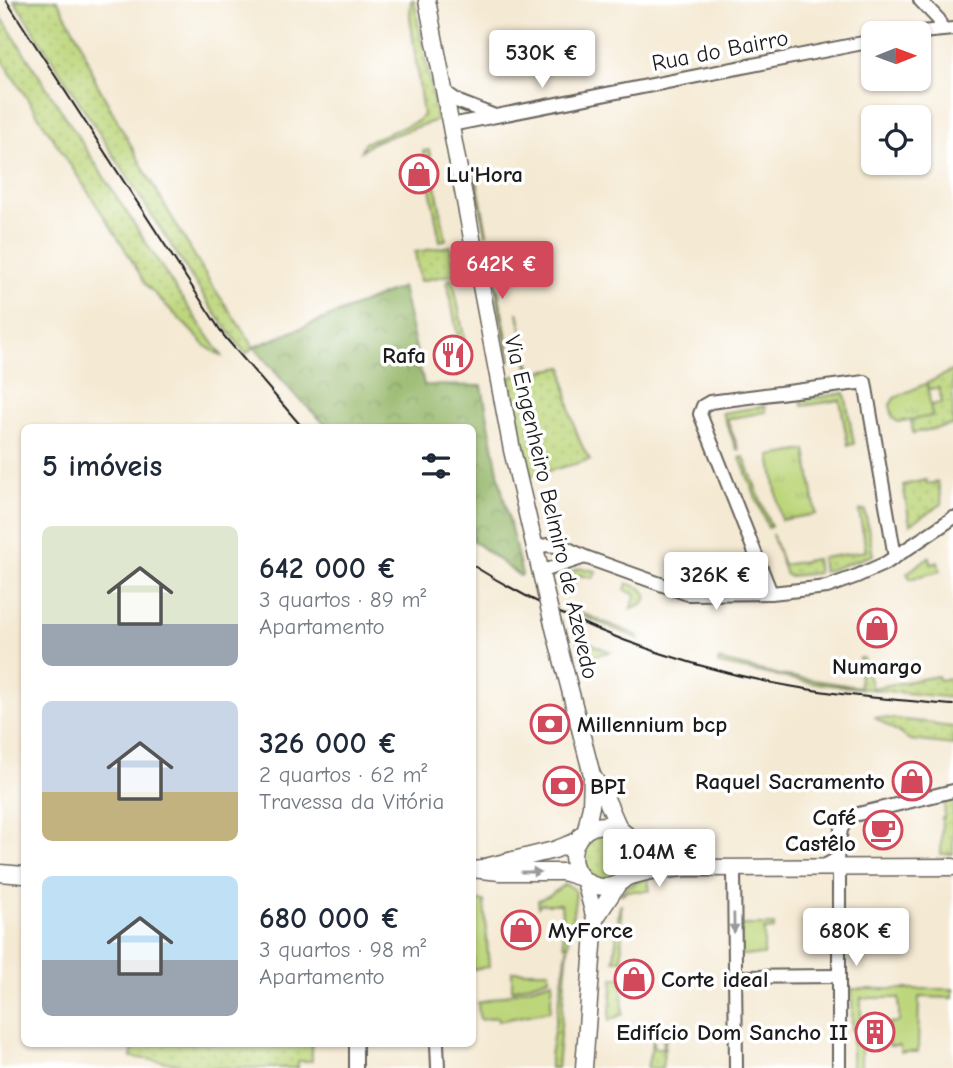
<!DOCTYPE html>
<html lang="pt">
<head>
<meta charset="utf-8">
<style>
  body { margin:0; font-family:"Comic Neue",sans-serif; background:#f6f6f7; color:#1f2937; height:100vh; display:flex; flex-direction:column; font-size:26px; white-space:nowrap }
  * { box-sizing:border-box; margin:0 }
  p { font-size:23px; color:#747a83 }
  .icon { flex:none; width:38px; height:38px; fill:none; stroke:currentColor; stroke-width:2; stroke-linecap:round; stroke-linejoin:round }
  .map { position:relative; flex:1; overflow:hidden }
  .side { position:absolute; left:21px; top:424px; width:455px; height:623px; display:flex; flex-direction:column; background:#fff; border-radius:10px; box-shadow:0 2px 5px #0004 }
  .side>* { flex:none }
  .needle { width:46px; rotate:89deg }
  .fabs { position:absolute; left:861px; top:21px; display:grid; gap:14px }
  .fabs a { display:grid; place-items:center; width:70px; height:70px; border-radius:10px; background:#fff; box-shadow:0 2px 5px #0004; font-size:35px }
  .price { position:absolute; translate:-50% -60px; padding:0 16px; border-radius:7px; background:#fff; color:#222; font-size:23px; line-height:46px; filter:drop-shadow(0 2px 4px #0008) }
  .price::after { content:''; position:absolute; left:50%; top:42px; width:21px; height:16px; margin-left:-10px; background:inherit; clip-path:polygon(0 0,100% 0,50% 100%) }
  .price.on { background:#d1495b; color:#fff }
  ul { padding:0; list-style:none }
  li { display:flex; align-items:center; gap:21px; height:175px; padding:0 21px }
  li span { display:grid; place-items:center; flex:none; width:196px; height:140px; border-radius:10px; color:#555 }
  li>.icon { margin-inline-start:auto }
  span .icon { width:84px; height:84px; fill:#fffc; stroke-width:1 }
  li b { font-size:30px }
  h2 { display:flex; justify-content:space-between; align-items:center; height:84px; padding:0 21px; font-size:30px }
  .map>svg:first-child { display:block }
  .grass { fill:url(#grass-dots); stroke:#6c794c; stroke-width:2 }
  .forest { fill:url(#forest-crowns); stroke:#596a44; stroke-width:2 }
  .park { fill:url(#park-tufts); stroke:#6c794c; stroke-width:2 }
  .garden { fill:#bdd67b; stroke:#6c794c; stroke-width:2 }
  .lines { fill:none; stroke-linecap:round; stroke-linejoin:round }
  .minor-casing { stroke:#68645c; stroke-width:16 }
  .major-casing { stroke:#68645c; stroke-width:19 }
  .minor { stroke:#fff; stroke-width:12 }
  .major { stroke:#fff; stroke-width:16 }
  .tram { stroke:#1c1c1c; stroke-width:2 }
  .major-bridge-casing { stroke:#68645c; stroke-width:19; stroke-linecap:butt }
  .major-bridge { stroke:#fff; stroke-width:16 }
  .oneway { fill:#999 }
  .labels { text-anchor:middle; stroke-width:7; stroke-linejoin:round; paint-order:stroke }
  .street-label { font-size:23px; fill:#1c1c1c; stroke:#fff }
  .poi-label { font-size:23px; font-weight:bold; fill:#1c1c1c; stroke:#fff; text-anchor:start }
</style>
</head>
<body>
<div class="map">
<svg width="953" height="1068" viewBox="0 0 953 1068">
  <defs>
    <pattern id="grass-dots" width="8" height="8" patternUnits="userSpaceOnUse" patternTransform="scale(1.75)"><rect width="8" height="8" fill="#bdd67b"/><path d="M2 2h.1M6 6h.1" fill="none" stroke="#a2b76a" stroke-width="1.8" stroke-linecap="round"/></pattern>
    <pattern id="forest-crowns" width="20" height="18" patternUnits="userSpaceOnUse" patternTransform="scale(1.75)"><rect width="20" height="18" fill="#96b76b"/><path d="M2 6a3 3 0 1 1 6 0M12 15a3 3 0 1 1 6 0" fill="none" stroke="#7a9457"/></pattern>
    <pattern id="park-tufts" width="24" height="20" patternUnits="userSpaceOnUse" patternTransform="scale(1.75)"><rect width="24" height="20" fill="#bdd67b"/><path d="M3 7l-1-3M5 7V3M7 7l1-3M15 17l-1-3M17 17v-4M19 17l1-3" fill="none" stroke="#a2b76a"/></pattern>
  </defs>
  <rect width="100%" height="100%" fill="#fff"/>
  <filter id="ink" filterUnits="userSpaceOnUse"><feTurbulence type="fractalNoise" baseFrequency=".0143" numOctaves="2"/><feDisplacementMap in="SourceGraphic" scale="14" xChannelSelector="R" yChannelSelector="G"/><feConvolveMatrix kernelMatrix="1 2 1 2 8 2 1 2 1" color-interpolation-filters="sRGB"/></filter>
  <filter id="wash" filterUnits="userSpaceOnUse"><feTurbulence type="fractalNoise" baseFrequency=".00686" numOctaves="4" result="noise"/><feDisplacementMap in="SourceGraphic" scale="28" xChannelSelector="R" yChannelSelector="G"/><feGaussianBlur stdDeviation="1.57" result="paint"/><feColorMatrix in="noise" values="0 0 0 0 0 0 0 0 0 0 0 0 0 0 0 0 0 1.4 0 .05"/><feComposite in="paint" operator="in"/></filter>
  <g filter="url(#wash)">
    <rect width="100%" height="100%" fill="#f4e9d2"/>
    <g class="grass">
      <path d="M14,0H57L79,39L95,80L150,180L210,282L254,347L246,354L210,306Z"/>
      <path d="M411,0H414L437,120L374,142L361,151L364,143L418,121L423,115L410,16Z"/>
      <path d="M0,15L179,294L223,357L207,347L146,285L122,244L0,57Z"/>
      <path d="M429,150L446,240L440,241L423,151Z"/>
      <path d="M476,175L487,233L486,234L474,177Z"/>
      <path d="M450,246L455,274L420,281L415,252Z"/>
      <path d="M489,251L491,252L511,360L509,362Z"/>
      <path d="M453,279L469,363L463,364L447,280Z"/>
      <path d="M518,312L531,373L563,367C567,398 572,433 590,460L530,476L510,377L529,373Z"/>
      <path d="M953,370V425L913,433L911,420L932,416L930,405L942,403L939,388L928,389L927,383Z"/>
      <path d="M845,393L854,444L848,445L840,400L802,406L801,400Z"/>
      <path d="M765,406L766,412L727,419L739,450H737L722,413Z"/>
      <path d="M744,457L771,527L768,528L740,458Z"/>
      <path d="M926,480L927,484L938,482L942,504L910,524L903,485Z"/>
      <path d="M865,510L873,555L823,572L821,558L866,551L859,511Z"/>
      <path d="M772,534L783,565L816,559L818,573L790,576L786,575Z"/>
      <path d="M581,568L596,571L593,578L578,575L573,586L569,585L567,593L563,591C564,579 568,571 581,568Z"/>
      <path d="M627,583L641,588L646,593C649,604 639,605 630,609L636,595L625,590Z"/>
      <path d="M567,607L637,635L639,639L568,610Z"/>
      <path d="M577,637L610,652L582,658Z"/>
      <path d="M859,658H864L863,672L867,671L872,688L938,676L939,680L953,678V698L811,683L718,664V660L780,675L860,687Z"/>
      <path d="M874,717L934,723L935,725L953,727V745L910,740Z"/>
      <path d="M953,798V854H941L942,818H944L945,800Z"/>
      <circle cx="604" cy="856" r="23"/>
      <path d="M648,877L650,891H627L620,895L627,886Z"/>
      <path d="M621,904L622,960H614L619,910Z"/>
      <path d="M569,938L557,1068H550V1056Z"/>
      <path d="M613,978H622L623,1014L609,1021Z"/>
      <path d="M654,1037V1048H663L664,1037H666L662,1068H647Z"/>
      <path d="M134,1043H312V1061H298V1068H207L131,1057Z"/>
    </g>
    <path class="forest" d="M402,287L424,385L482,386L499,477L522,575L520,576L473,541L472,427H328L293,393L254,347Z"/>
    <g class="park">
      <path d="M927,383L932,416L898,422L893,418L890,405L894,398Z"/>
      <path d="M806,450L816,514L781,520L770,456Z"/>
    </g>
    <g class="garden">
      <path d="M929,557L931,564L938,562L940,571L910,579L907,573Z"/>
      <path d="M565,884L574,889L576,894L568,945H564L561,904H541L538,907V900L550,895Z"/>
      <path d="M473,901H484L489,967L473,969Z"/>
      <path d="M741,925H774V929L764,930V955H741Z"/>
      <path d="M512,971H549V978L512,990Z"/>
      <path d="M553,981L550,1011L498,1021L497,1017L481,1020L479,1016L478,1003Z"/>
      <path d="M852,989H953V998L919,997L918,1052H900V1046H889V1023L899,1022V998H861V1030H852Z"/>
      <rect x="852" y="1039" width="9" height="29"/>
    </g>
  </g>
  <g filter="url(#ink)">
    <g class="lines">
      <defs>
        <g id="minor">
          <path d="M920,0L939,20L941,29"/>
          <path d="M911,33L953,29"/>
          <path d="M445,92L459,102L495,116"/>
          <path d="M451,125L873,41"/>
          <path d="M534,548L547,545L564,547L585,557L688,594L771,593L827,587L857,576L886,563L953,518"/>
          <path d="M540,572L585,557"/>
          <path d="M771,593L700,414L703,406L710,402L865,382L895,557"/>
          <path d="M824,866L837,859L841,829L850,816L953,791"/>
          <path d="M734,868L736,1068"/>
          <path d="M735,977L839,976"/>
          <path d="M437,1043L438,1068"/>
          <path d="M356,1068V1043"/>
          <path d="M839,1068V868"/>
        </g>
        <g id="major">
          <path d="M427,0L512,450L547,599"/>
          <path d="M553,624L592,775L591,806L586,830"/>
          <path d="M592,775L604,794L619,828"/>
          <circle cx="604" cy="856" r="31"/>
          <path d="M631,840L683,867"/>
          <path d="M485,867L554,850L577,841"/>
          <path d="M472,869L500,872H563L582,878"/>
          <path d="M0,873L24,875"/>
          <path d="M627,877L650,871L686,868L953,867"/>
          <path d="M595,919L618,884"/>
          <path d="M584,1068L595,919L585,881"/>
        </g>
      </defs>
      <use href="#minor" class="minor-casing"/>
      <use href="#major" class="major-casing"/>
      <use href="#minor" class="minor"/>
      <use href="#major" class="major"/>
      <g class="tram">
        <path d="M6,0L224,336L302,427"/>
        <path d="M472,565C568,625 678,666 789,686C843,696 898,700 953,705"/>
      </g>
      <defs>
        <path id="major-bridge" d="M547,599L553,624"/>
      </defs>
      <use href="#major-bridge" class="major-bridge-casing"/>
      <use href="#major-bridge" class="major-bridge"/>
    </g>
    <defs><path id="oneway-solid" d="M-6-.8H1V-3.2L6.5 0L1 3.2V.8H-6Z" transform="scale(1.75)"/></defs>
    <g class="oneway">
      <use href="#oneway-solid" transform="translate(531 872)"/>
      <use href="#oneway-solid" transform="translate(734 923) rotate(89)"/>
    </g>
  </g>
  <defs>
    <symbol id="shop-ring" viewBox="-11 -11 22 22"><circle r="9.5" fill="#fff" stroke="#d1495b" stroke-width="1.5"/><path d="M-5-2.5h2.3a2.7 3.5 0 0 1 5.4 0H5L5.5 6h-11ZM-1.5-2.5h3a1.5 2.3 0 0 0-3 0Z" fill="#d1495b"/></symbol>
    <symbol id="restaurant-ring" viewBox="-11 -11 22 22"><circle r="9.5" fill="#fff" stroke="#d1495b" stroke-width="1.5"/><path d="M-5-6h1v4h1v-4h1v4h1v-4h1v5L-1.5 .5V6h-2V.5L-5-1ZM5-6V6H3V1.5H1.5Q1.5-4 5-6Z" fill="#d1495b"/></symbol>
    <symbol id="bank-ring" viewBox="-11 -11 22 22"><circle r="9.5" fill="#fff" stroke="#d1495b" stroke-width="1.5"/><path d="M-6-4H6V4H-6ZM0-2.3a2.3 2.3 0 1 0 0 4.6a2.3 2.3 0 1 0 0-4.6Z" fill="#d1495b"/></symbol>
    <symbol id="cafe-ring" viewBox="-11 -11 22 22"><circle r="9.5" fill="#fff" stroke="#d1495b" stroke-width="1.5"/><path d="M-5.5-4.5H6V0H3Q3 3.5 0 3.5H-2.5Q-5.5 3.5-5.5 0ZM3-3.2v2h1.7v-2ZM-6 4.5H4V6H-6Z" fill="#d1495b"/></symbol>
    <symbol id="building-ring" viewBox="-11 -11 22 22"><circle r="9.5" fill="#fff" stroke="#d1495b" stroke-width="1.5"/><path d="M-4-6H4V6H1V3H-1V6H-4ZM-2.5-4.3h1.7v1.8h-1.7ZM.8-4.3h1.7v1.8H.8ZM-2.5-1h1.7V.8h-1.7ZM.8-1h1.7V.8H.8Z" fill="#d1495b"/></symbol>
  </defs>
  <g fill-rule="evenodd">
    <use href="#shop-ring" x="397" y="152" width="44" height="44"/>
    <use href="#restaurant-ring" x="431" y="333" width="44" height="44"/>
    <use href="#shop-ring" x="855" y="606" width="44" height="44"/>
    <use href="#bank-ring" x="528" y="702" width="44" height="44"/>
    <use href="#shop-ring" x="890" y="759" width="44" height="44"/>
    <use href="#bank-ring" x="541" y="764" width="44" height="44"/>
    <use href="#cafe-ring" x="861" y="808" width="44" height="44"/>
    <use href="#shop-ring" x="499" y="908" width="44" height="44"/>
    <use href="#shop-ring" x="612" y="957" width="44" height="44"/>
    <use href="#building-ring" x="853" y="1010" width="44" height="44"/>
  </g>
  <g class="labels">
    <g class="street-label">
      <text transform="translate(720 50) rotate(-11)" y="8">Rua do Bairro</text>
      <text transform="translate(552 507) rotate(77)" y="8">Via Engenheiro Belmiro de Azevedo</text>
    </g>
    <g class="poi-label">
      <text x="446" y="182">Lu'Hora</text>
      <text x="426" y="363" text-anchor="end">Rafa</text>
      <text x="877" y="674" text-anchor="middle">Numargo</text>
      <text x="577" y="732">Millennium bcp</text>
      <text x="885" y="789" text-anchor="end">Raquel Sacramento</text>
      <text x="590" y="794">BPI</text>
      <text x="856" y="825" text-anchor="end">Café<tspan x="856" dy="26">Castêlo</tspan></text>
      <text x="548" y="938">MyForce</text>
      <text x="661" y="987">Corte ideal</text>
      <text x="848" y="1040" text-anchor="end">Edifício Dom Sancho II</text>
    </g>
  </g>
</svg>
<div class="fabs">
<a><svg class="needle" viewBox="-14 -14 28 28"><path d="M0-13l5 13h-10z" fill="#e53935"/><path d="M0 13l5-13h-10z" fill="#747a83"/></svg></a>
<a><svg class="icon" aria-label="locate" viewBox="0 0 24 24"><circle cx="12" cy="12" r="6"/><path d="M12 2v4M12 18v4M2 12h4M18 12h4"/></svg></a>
</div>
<b class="price" style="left:542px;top:90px">530K €</b>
<b class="price on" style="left:502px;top:301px">642K €</b>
<b class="price" style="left:716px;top:612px">326K €</b>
<b class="price" style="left:659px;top:889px">1.04M €</b>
<b class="price" style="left:856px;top:968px">680K €</b>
<section class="side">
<h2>5 imóveis<svg class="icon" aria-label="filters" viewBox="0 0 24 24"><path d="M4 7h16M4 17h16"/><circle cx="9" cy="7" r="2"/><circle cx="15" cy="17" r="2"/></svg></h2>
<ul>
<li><span style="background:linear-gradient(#dfe7d0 70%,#9aa5b1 0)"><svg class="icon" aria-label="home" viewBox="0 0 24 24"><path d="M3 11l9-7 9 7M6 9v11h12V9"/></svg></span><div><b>642 000 €</b><p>3 quartos · 89 m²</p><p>Apartamento</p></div></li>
<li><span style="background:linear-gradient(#c9d6e8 65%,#c2b280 0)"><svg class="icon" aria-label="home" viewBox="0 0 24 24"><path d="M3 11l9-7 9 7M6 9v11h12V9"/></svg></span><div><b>326 000 €</b><p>2 quartos · 62 m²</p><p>Travessa da Vitória</p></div></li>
<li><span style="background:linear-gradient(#bfe0f5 60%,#9aa5b1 0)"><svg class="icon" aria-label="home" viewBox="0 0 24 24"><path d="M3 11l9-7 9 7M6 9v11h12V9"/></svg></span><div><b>680 000 €</b><p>3 quartos · 98 m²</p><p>Apartamento</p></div></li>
</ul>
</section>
</div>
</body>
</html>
